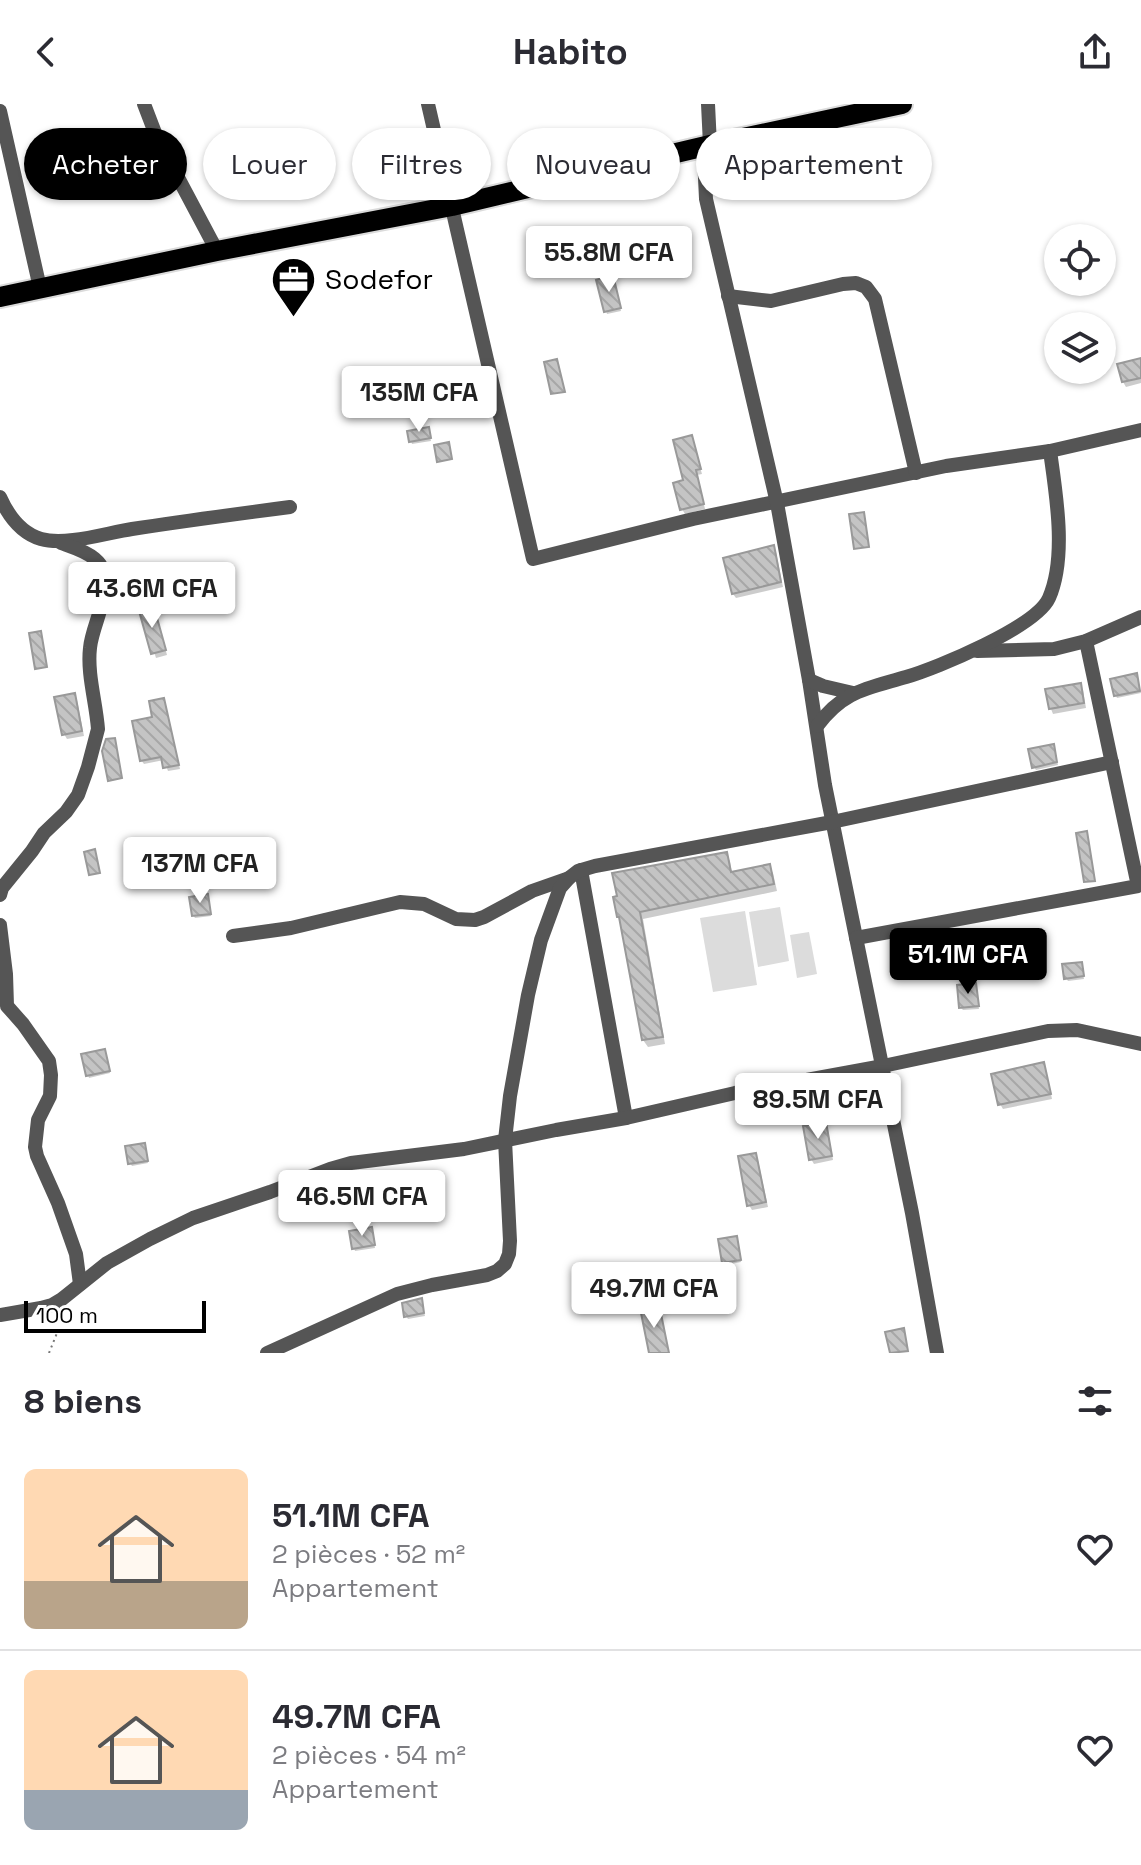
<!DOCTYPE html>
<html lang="fr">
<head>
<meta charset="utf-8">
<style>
  body { margin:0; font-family:"Space Grotesk",sans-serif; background:#f7f7f7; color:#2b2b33; height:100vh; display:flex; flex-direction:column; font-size:30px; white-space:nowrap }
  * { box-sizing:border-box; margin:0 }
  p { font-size:26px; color:#7c7c81 }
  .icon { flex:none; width:44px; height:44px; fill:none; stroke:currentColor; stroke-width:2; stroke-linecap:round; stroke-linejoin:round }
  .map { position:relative; height:1249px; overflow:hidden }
  .sheet { display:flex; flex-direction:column; background:#fff; flex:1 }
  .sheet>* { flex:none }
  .banner { position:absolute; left:24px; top:24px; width:1094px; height:72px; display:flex; gap:16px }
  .tools { position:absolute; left:1044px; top:120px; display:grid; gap:16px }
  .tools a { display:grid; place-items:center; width:72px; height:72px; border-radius:50%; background:#fff; box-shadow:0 2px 6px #0004; font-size:40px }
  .scale { position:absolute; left:24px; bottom:20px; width:182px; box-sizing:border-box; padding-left:8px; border:4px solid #000; border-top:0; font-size:22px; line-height:28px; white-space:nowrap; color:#000; -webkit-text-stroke:6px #fff; paint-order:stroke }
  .price { position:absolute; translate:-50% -68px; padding:0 18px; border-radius:8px; background:#fff; color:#222; font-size:26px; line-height:52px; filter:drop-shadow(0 2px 4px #0008) }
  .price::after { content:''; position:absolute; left:50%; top:48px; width:24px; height:18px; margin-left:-12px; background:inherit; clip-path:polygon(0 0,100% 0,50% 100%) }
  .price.on { background:#000; color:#fff }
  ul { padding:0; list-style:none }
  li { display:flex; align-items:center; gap:24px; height:200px; padding:0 24px }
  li+li { border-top:2px solid #e1e1e2 }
  li span { display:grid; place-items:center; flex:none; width:224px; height:160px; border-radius:12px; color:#555 }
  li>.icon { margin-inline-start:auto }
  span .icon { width:96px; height:96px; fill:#fffc; stroke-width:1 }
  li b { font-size:34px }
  h2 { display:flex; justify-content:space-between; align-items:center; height:96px; padding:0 24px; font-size:34px }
  .chip { padding:0 28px; border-radius:36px; background:#fff; box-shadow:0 2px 6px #0004; font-size:28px; line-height:72px }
  .chip.on { background:#000; color:#fff }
  header { display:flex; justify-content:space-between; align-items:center; height:104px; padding:0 24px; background:#fff; font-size:36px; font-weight:700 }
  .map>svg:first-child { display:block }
  .garden { fill:#dcdcdc }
  .shadow { fill:#0003 }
  .building { fill:url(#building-back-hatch); stroke:#999; stroke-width:2 }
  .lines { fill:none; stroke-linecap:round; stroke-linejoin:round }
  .primary-casing { stroke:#dbdbdb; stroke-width:24 }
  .path { stroke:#777; stroke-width:2; stroke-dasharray:2 4; stroke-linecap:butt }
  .minor { stroke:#555; stroke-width:14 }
  .primary { stroke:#000; stroke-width:20 }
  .labels { text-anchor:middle; stroke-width:8; stroke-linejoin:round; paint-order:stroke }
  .poi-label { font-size:28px; fill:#000; stroke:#fff; text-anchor:start }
</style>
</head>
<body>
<header><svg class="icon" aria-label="back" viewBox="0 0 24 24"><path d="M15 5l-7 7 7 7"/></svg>Habito<svg class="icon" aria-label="share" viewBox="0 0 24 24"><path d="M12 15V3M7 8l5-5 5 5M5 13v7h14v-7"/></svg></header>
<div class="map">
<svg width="1141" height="1249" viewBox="0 0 1141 1249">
  <defs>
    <pattern id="building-back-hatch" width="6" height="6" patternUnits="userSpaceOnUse" patternTransform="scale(2)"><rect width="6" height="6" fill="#c4c4c4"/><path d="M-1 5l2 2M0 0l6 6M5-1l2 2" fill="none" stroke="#a7a7a7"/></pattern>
  </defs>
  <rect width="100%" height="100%" fill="#fff"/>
  <g class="garden">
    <path d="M780,803L789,857L758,863L749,808Z"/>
    <path d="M745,807L757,881L713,888L700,814Z"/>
    <path d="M809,828L817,870L797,874L790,831Z"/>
  </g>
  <g class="shadow">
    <path d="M600,142L603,157L568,165L565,161Z"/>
    <path d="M614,177L621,207L607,210L606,207Z"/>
    <path d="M1141,256V279L1126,283L1123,278Z"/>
    <path d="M429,328L431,337L412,340L411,337Z"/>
    <path d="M691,333L702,370L697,371L705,405L685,410L682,405Z"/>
    <path d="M773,444L776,448L783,483L736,494L733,490Z"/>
    <path d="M142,509L156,510L167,551L156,554Z"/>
    <path d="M1137,574L1141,589L1117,594L1116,592Z"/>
    <path d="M1080,581L1083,586L1086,604L1053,610L1051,605L1047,586Z"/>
    <path d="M74,591L77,596L84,632L67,635L64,630Z"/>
    <path d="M165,600L180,665L168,667L164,656L144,660L141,656L154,614Z"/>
    <path d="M1054,645L1058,661L1036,666L1034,663Z"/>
    <path d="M726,750L730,757L732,770L769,762L773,769L777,787L643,815L665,940L648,943L643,936L622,819L619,813Z"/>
    <path d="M207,793L211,812L195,814L193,811Z"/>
    <path d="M1082,863L1084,875L1068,877L1066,874Z"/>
    <path d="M975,881L979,905L963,906L961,904Z"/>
    <path d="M106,950L110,969L89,974L88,971Z"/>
    <path d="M1043,961L1046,966L1052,995L1003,1005L1000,1000Z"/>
    <path d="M825,1021L828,1026L833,1056L814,1060L811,1055Z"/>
    <path d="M145,1044L148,1059L132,1062L130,1059Z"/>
    <path d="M755,1051L758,1056L768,1103L752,1106L749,1101Z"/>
    <path d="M373,1128L375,1144L355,1147L354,1144Z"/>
    <path d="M737,1137L741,1158L726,1161L724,1158Z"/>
    <path d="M422,1199L425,1212L408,1215L406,1212Z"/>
  </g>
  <g class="building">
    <path d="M598,134L602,153L563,161L559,143Z"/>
    <path d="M613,171L621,204L604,208L596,176Z"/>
    <path d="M1141,254V274L1122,278L1117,260Z"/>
    <path d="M557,255L565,288L551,290L544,258Z"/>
    <path d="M429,323L431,334L409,338L407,327Z"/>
    <path d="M692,331L701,365L696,366L704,400L680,406L673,379L683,376L673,336Z"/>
    <path d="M449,338L452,355L437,358L434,341Z"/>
    <path d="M864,408L869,443L854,445L849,410Z"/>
    <path d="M774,441L781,478L732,490L723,454Z"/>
    <path d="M154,503L166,546L151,550L139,507Z"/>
    <path d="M41,527L47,563L35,565L29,529Z"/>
    <path d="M1137,569L1140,587L1114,592L1110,575Z"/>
    <path d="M1081,579L1084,599L1049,605L1045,585Z"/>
    <path d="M75,589L82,627L62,631L54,593Z"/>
    <path d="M164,594L179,661L163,664L161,653L140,657L132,617L152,613L149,597Z"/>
    <path d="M115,634L122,674L108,677L102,647L106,635Z"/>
    <path d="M1054,640L1057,658L1032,664L1028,645Z"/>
    <path d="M1087,727L1095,777L1084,778L1076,729Z"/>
    <path d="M95,745L100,769L89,771L84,748Z"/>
    <path d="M727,748L731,768L770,760L774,780L640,808L663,933L642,936L619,813H617L613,793L617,792L612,769Z"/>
    <path d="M208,790L211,810L192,812L189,793Z"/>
    <path d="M1082,858L1084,872L1064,875L1062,860Z"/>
    <path d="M976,879L979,902L959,904L957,881Z"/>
    <path d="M105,945L110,967L86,972L81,950Z"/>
    <path d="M1044,958L1051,990L998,1001L991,970Z"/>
    <path d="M826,1018L832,1052L809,1056L803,1022Z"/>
    <path d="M145,1039L148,1057L128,1060L125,1042Z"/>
    <path d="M756,1049L766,1098L747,1102L738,1052Z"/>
    <path d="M297,1088L300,1109L288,1110L286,1093Z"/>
    <path d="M372,1123L375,1141L352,1145L349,1127Z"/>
    <path d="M737,1132L741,1156L722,1159L718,1135Z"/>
    <path d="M422,1194L424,1209L404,1213L402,1199Z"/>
    <path d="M659,1200L669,1249H649L640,1204Z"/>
    <path d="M904,1224L908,1247L890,1249L885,1228Z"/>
  </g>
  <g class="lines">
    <defs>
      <path id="primary" d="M0,193L217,147L452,102L710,41L902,0"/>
    </defs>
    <use href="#primary" class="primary-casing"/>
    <path class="path" d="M49,1249L57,1229"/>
    <g class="minor">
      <path d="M144,0L157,34L217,147"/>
      <path d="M428,0L533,455L693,415L946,362L1050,347L1141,326"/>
      <path d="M708,0L710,41L704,53L706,95L777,399L809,576L825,681L912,1109L937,1249"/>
      <path d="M0,7L40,184"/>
      <path d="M728,192L771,197L843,180L856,179L866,183L875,195L916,369"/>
      <path d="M0,393C8,411 21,429 41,435C66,442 106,429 132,425C185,417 237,410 290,403"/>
      <path d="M977,547L1054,545L1086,537L1141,513"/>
      <path d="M809,576L823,582L853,589"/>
      <path d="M817,622C843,587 865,585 906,573C937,564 1036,523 1049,494C1067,453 1056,390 1050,347"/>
      <path d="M581,766L626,1014"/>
      <path d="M0,791L2,784L32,747L44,729L66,708L78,691L88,663L98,625C96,598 87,570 90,544C92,518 120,476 95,455C86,447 72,443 61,439"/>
      <path d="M0,821L6,870L7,902L23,920L49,957L51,971L50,992L38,1016L35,1043L37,1052L58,1099L76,1150L80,1180"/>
      <path d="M233,832L291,824L400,798L424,800L456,815L475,816L484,813L532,787L569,774"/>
      <path d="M856,834L1138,782L1086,537"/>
      <path d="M0,1211L41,1204L52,1201L62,1195L107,1159L150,1135L193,1114L270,1088L330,1065L351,1059L464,1045L556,1026L626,1014L735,989L883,962L1048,927L1077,926L1141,940"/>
      <path d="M267,1249L397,1190L432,1181L487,1171L497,1167L505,1160L509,1150L510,1137L505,1036L510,992L528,891L541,836L560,784L569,774L578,767L595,762L832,718L1112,658"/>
    </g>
    <use href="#primary" class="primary"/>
  </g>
  <defs>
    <symbol id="office-pin" viewBox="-11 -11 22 30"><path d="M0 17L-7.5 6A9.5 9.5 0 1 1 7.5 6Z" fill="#000" stroke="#fff"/><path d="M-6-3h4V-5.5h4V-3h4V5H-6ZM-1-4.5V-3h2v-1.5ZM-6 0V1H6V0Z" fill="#fff"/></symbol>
  </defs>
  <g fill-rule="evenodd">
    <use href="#office-pin" x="268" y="150" width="51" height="69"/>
  </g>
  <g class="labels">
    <g class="poi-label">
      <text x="325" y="185">Sodefor</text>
    </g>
  </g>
</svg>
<div class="tools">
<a><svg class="icon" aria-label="locate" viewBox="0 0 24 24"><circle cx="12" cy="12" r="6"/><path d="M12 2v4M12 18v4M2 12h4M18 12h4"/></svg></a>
<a><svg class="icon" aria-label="layers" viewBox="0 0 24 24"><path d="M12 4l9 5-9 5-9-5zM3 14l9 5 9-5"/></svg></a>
</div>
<div class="scale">100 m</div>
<b class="price" style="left:609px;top:190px">55.8M CFA</b>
<b class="price" style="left:419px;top:330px">135M CFA</b>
<b class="price" style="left:152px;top:526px">43.6M CFA</b>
<b class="price" style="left:200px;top:801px">137M CFA</b>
<b class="price on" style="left:968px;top:892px">51.1M CFA</b>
<b class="price" style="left:818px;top:1037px">89.5M CFA</b>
<b class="price" style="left:362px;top:1134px">46.5M CFA</b>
<b class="price" style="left:654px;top:1226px">49.7M CFA</b>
<div class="banner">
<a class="chip on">Acheter</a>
<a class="chip">Louer</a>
<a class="chip">Filtres</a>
<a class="chip">Nouveau</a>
<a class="chip">Appartement</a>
</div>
</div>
<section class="sheet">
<h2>8 biens<svg class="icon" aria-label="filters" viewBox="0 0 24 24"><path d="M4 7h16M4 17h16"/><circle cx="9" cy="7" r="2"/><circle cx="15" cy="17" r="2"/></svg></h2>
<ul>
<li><span style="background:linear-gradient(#ffd9b3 70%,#b9a48a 0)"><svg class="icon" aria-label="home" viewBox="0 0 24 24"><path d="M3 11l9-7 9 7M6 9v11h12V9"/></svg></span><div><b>51.1M CFA</b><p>2 pièces · 52 m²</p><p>Appartement</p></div><svg class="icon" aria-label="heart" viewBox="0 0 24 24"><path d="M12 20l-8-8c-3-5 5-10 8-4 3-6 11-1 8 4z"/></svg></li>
<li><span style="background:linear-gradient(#ffd9b3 75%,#9aa5b1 0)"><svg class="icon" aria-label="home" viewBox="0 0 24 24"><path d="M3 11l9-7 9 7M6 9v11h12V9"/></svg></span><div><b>49.7M CFA</b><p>2 pièces · 54 m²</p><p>Appartement</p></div><svg class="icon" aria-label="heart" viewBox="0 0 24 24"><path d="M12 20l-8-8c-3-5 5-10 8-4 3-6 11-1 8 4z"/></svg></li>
</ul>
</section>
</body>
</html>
